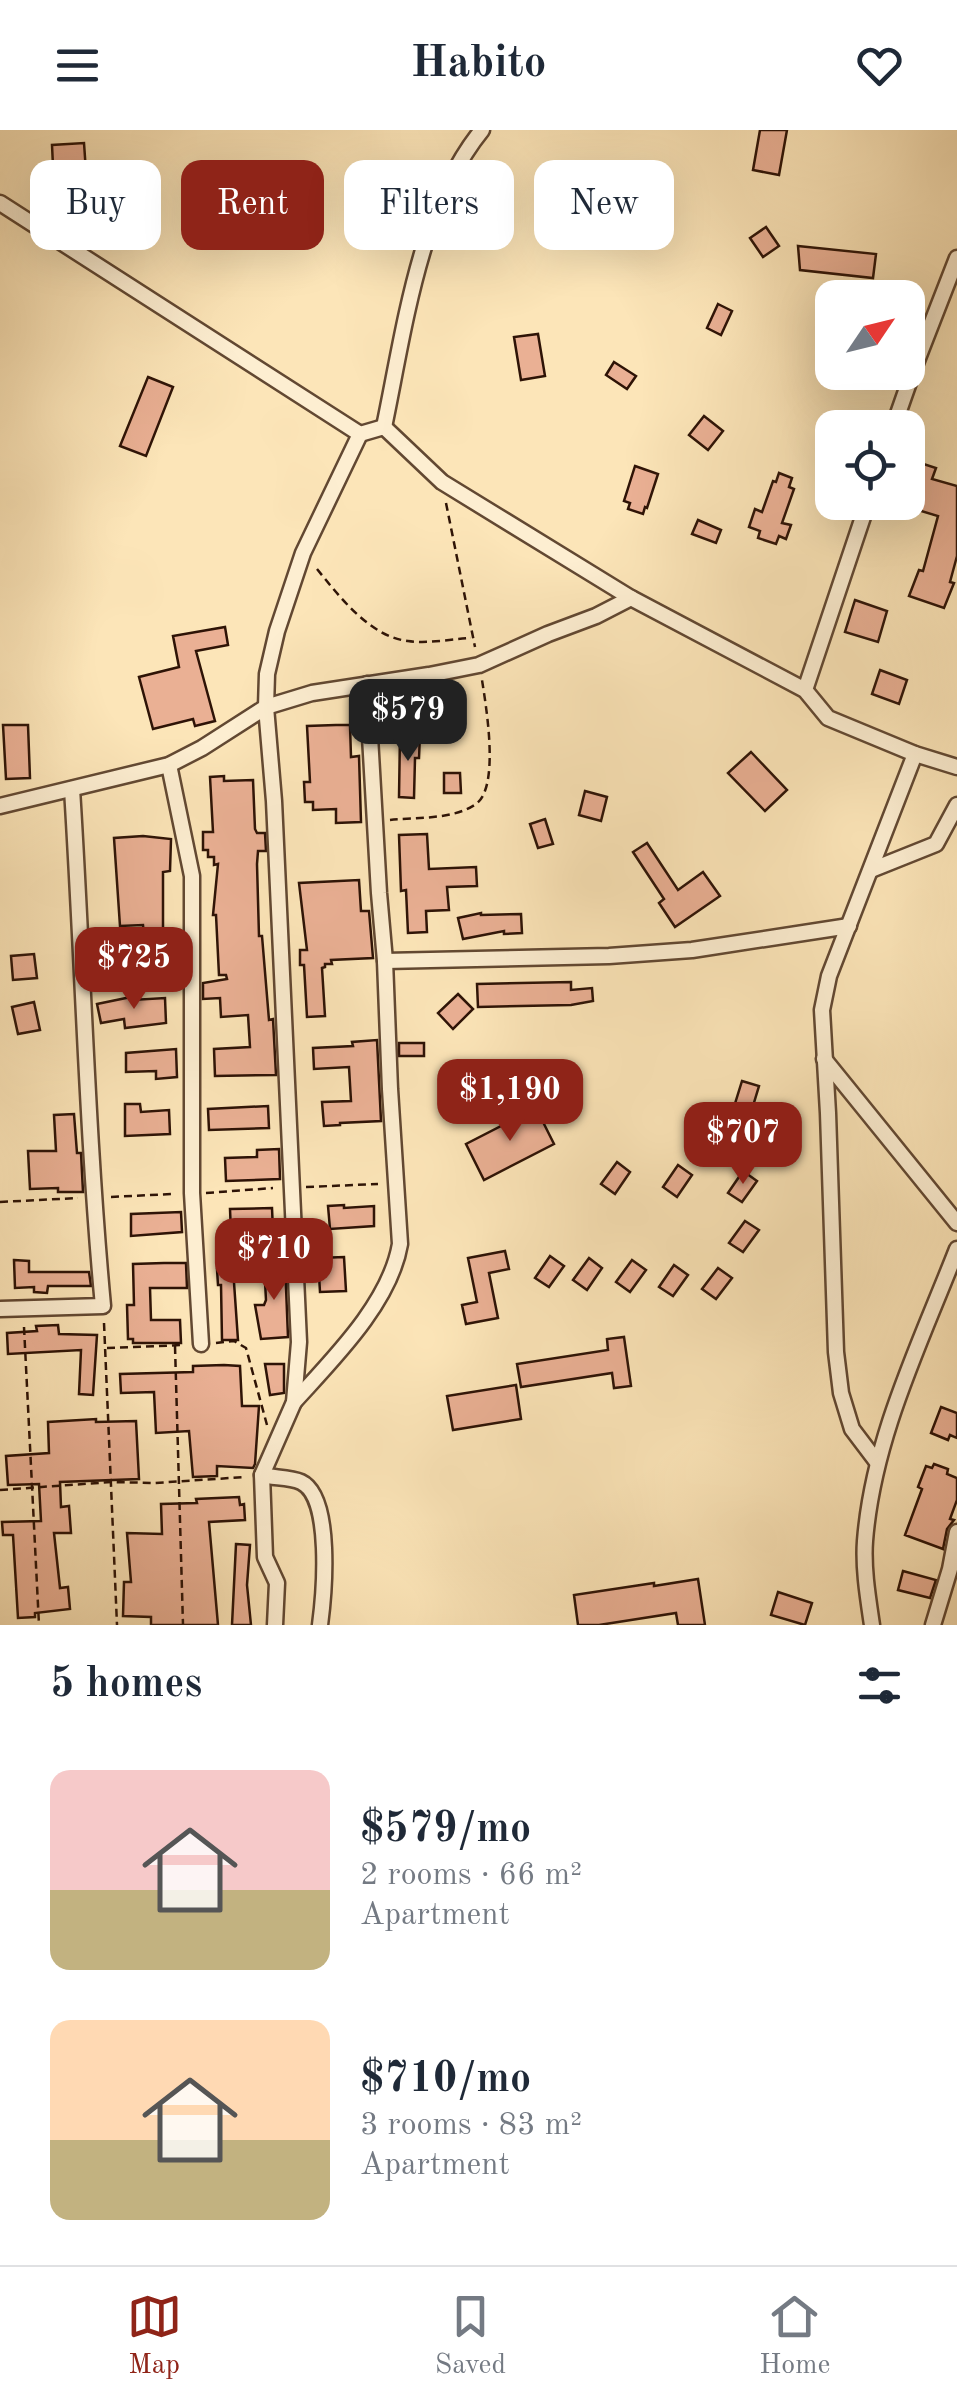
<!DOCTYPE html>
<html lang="en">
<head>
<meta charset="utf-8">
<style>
  body { margin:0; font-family:"Old Standard TT",serif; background:#f2f2f3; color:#1f2937; height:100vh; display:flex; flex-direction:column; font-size:38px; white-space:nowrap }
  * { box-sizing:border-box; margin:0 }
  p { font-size:32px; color:#747a83 }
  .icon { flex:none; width:55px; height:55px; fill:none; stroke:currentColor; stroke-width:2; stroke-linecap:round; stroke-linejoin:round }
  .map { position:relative; height:1495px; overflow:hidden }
  .side { display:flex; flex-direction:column; background:#fff; flex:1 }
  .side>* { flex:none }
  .top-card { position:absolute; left:30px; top:30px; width:898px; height:90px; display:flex; gap:20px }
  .needle { width:65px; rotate:55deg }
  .buttons { position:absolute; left:815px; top:150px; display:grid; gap:20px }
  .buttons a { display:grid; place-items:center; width:110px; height:110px; border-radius:20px; background:#fff; box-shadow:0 10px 40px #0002; font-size:50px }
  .price { position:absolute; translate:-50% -85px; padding:0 22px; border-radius:20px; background:#8f2418; color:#fff; font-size:32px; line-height:65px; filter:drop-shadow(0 2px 5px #0008) }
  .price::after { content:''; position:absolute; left:50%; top:60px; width:30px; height:22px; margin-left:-15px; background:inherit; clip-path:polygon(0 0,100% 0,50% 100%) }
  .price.current { background:#222; color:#fff }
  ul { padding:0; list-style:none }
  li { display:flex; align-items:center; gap:30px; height:250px; padding:0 50px }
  li span { display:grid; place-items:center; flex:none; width:280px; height:200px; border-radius:20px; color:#555 }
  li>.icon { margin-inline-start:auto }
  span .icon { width:120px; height:120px; fill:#fffc; stroke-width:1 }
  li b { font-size:42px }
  h2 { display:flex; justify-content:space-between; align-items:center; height:120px; padding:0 50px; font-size:42px }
  .tag { padding:0 35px; border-radius:20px; background:#fff; box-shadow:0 10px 40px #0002; font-size:35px; line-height:90px }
  .tag.current { background:#8f2418; color:#fff }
  header { display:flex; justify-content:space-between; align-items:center; height:130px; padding:0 50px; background:#fff; font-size:45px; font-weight:800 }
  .menu { display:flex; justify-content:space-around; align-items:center; height:140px; border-top:2px solid #e0e1e3; background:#fff; font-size:28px; color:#747a83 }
  .menu a { display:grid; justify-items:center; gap:5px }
  .menu .current { color:#8f2418 }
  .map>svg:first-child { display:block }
  .building { fill:#eab094; stroke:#2e1306; stroke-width:2.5 }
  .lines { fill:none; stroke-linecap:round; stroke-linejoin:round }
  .street-casing { stroke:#624832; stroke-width:19 }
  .path { stroke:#2e1306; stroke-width:2.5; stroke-dasharray:8 5; stroke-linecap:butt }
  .street { stroke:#fdeed1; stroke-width:14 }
</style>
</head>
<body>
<header><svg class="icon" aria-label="menu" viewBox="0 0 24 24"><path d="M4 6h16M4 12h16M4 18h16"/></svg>Habito<svg class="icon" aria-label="heart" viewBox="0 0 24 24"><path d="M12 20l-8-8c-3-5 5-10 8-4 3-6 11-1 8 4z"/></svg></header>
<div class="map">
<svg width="957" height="1495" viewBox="0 0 957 1495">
  <rect width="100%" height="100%" fill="#fce5b8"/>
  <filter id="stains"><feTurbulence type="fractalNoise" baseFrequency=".002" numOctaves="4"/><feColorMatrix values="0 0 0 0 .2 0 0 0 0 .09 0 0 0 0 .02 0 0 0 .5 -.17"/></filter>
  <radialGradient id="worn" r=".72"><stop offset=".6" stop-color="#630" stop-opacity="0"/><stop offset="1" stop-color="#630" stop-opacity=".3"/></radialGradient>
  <g class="building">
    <path d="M760,0H787L779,45L753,40Z"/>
    <path d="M84,13L87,56L54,57L52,15Z"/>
    <path d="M766,97L779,116L763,127L750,108Z"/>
    <path d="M798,116L876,124L873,148L800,140Z"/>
    <path d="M718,174L732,181L721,205L707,198Z"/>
    <path d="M538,204L545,246L521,250L514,207Z"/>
    <path d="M614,232L636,246L627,259L606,245Z"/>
    <path d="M148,247L173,257L146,326L120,316Z"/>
    <path d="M704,286L723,301L708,320L689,305Z"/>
    <path d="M908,329L936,338L932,349L957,356V426L950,452L954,453L944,478L909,466L919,440L923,441L938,386L908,377Z"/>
    <path d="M635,336L658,344L647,378L645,377L643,384L628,379L630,373L624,371Z"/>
    <path d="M779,343L792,348L789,357L794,359L782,393L791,395L786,409L779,406L776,414L758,408L760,401L749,397L755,379L762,382L773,351L776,352Z"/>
    <path d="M698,390L721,400L716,413L692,404Z"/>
    <path d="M855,470L887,481L878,512L845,502Z"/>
    <path d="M225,497L228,515L196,521L215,591L195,596L193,589L153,599L139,547L179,537L173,506Z"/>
    <path d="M880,540L907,550L899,574L872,564Z"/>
    <path d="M429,565H450L449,610L428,609Z"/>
    <path d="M3,595H28L30,648L6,649Z"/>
    <path d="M336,595H350L351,627L359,626L361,692L336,693V679L313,680V672H305L304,652H310L307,596Z"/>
    <path d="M400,604H420L419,628H415L414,668L399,667Z"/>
    <path d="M751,622L787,660L765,681L728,643Z"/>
    <path d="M444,643H460L461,663H444Z"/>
    <path d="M224,646V651L253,650L255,699L257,703H265L266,721H258L257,734L259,806H262L269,890L273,889L276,945L215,946L214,919L250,917L248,885L221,887L220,868L203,869V853L227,849L226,845H219L216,785H213L218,734L214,735V727H208V720H203V702H213L210,647Z"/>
    <path d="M585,661L607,667L601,691L579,685Z"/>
    <path d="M545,689L553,714L538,718L530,694Z"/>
    <path d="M427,704L429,739L476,737L477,756L447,757L449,780L426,781L427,802L408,803L406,760L401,761L399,705Z"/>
    <path d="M143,706L171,709L170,741L163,742V803L144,805L143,795L120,796L114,708Z"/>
    <path d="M647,713L678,760L703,742L720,766L675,797L659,773L664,769L633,722Z"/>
    <path d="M359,750L361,781H369L373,828L331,830L332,834H325V837L322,838L325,886L307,887L304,835H300V820H307L299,753Z"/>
    <path d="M481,783V785L521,784L522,803L504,804V801L463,809L458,788Z"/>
    <path d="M34,824L37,848L13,850L11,826Z"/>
    <path d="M571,852V860L592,858L593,871L571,875L478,877L477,854Z"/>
    <path d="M458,864L473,879L453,899L438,883Z"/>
    <path d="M131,867L132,870L165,868L166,893L125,898L124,889L101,893L97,874Z"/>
    <path d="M34,872L40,900L18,904L12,877Z"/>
    <path d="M377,910L381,991L340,993V995L324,996L322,972L351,971L349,937L314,939L313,918L353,916L352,912Z"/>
    <rect x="399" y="913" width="25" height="13"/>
    <path d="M176,919L177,947L156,949V941L126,942V923Z"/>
    <path d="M742,951L759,956L746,999L729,993Z"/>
    <path d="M125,974H140L141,982L169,980L170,1004L125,1006Z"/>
    <path d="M268,976L269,998L209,1000L208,979Z"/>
    <path d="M536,978L554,1014L484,1050L466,1014Z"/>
    <path d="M74,984L77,1023H81L83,1062H58V1058L30,1059L28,1021H56L54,985Z"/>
    <path d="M279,1019L280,1049L226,1051L225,1028L257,1027V1020Z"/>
    <path d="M617,1032L630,1042L615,1064L601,1054Z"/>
    <path d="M678,1035L692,1045L677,1067L663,1057Z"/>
    <path d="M743,1041L757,1051L742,1072L728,1063Z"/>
    <path d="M344,1075V1078L374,1076V1096L330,1099L328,1076Z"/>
    <path d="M272,1078L273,1101L231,1103L230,1079Z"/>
    <path d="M181,1082L182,1102L131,1106V1084Z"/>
    <path d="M745,1091L759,1100L743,1122L729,1113Z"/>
    <path d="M505,1121L509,1139L489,1143L498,1188L466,1194L462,1175L477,1172L468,1128Z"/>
    <path d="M550,1126L564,1136L549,1157L535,1148Z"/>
    <path d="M344,1127L346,1161L320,1162L318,1128Z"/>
    <path d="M589,1128L602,1138L587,1160L573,1150Z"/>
    <path d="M14,1130L29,1131V1142H89L91,1156H48L47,1163L34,1162V1157L15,1158Z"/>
    <path d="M632,1130L646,1140L630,1162L616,1152Z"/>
    <path d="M285,1132L288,1207L261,1209L255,1175H264L266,1170L264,1133Z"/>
    <path d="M164,1133H186L187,1158H150L151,1190H180L181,1213H133V1209H128L127,1175H134L133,1134Z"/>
    <path d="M674,1135L688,1145L673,1166L659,1157Z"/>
    <path d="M233,1138L238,1210H222L221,1155H218L217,1139Z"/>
    <path d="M718,1138L732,1148L716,1169L702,1159Z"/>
    <path d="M58,1195L59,1204L97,1205L93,1265L79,1264L81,1220L8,1224L7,1203L37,1201L36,1196Z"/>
    <path d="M624,1207L631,1256L614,1258L612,1243L521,1257L517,1234L608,1220L607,1209Z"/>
    <path d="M265,1234H284V1263L270,1265Z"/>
    <path d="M224,1235L240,1236L242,1276H259L255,1334L253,1338L217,1336V1346L193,1347L189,1301L156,1303L154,1262L121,1263L120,1244L193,1242V1236Z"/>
    <path d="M516,1255L521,1289L453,1300L447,1266Z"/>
    <path d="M941,1277L957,1283V1308L950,1305L948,1310L931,1303Z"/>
    <path d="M96,1289V1292L136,1291L139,1349L60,1352L61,1377L69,1376L71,1403H54L60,1458L68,1457L70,1479L35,1483V1487L18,1488L13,1405H3L2,1392L41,1391L39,1354L8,1355L6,1326L49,1323L48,1292Z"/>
    <path d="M934,1334L948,1339L947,1344L957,1348V1370L950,1389L954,1390L947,1399L943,1419L905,1405L922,1359L918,1357L926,1336L932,1338Z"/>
    <path d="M239,1367L240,1375L244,1374L245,1390L209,1392L218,1495H151V1487L123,1486L124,1452H131L127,1403L162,1404L161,1374L197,1373L196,1369Z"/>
    <path d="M236,1414L250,1415L247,1455L251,1495H232Z"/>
    <path d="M903,1441L936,1450L930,1468L898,1460Z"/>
    <path d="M698,1449L705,1495H678L676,1483L599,1495H578L574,1465L654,1453V1456Z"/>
    <path d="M778,1462L812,1473L805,1495L771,1485Z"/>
  </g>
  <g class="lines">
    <defs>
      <g id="street">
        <path d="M0,73L360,304L384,297L442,352L631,468L805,560L828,588L915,624L957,637"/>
        <path d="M384,297C404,202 419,77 482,0"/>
        <path d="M893,298L913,241L957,128"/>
        <path d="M805,560L868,372"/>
        <path d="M169,635L192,746V1063L201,1214"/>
        <path d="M0,676L169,635L202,618L266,577L312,563L429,545L479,535L548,504L596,486L631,468"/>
        <path d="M871,740L936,714L957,675"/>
        <path d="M385,831L609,826L692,820L849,796"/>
        <path d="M824,929L957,1093"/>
        <path d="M0,1179L103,1176C87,1005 83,832 72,659"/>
        <path d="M294,1272C333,1229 390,1173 400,1114L390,959L385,831L379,763L367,554"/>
        <path d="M877,1332L852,1299L841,1263L836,1222L828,983L822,880L829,846L915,624"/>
        <path d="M262,1345C273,1348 290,1347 301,1352C333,1367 324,1465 320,1495"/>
        <path d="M275,1495L277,1453L265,1427L262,1345L294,1272L299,1212L274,671L266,577L267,544L277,501L303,423L360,304"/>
        <path d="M872,1495C868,1468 863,1438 865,1411C873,1308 920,1214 957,1119"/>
        <path d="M933,1495L950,1439L957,1402"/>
      </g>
    </defs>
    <use href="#street" class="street-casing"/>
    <g class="path">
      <path d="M446,373L475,517"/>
      <path d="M317,439C339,466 370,507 408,511C428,514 451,509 471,508"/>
      <path d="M390,690C417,687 453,690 476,674C500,657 486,576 482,550"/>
      <path d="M306,1057L378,1054"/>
      <path d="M206,1063L273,1058"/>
      <path d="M111,1067L173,1064"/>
      <path d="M0,1072L78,1068"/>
      <path d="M104,1193L117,1495"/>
      <path d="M24,1197L39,1495"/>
      <path d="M216,1213L234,1211L246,1218L267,1295"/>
      <path d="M175,1216L183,1495"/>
      <path d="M107,1218L183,1215"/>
      <path d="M0,1360L111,1352L155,1353L245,1347"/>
    </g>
    <use href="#street" class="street"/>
  </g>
  <rect width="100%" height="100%" filter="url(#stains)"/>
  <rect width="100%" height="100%" fill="url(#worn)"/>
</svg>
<div class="buttons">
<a><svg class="needle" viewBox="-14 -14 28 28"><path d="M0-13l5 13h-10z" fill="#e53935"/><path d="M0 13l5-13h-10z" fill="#747a83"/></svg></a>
<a><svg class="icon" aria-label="locate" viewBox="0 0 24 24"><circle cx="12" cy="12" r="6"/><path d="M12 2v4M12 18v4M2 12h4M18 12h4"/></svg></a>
</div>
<b class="price current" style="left:408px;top:634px">$579</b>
<b class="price" style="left:134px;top:882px">$725</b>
<b class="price" style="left:510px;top:1014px">$1,190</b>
<b class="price" style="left:743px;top:1057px">$707</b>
<b class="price" style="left:274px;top:1173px">$710</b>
<div class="top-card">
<a class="tag">Buy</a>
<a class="tag current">Rent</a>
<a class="tag">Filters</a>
<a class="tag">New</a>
</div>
</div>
<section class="side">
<h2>5 homes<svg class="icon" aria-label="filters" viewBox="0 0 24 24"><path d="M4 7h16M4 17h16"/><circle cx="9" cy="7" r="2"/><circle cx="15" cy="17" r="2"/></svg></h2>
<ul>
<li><span style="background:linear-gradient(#f6c9c9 60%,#c2b280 0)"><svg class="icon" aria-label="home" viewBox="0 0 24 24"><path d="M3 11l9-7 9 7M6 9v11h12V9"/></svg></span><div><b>$579/mo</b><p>2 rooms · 66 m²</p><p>Apartment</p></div></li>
<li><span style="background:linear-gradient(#ffd9b3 60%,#c2b280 0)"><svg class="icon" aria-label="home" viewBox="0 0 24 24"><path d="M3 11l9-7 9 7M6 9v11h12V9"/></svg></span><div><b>$710/mo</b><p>3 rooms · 83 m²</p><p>Apartment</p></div></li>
</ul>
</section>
<nav class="menu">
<a class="current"><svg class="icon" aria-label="map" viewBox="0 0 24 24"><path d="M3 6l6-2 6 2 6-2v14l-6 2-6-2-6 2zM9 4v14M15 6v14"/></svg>Map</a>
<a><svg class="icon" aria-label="saved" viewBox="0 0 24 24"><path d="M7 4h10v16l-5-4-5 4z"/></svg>Saved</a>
<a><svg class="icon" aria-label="home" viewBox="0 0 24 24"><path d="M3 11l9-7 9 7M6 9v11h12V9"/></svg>Home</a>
</nav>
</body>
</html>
